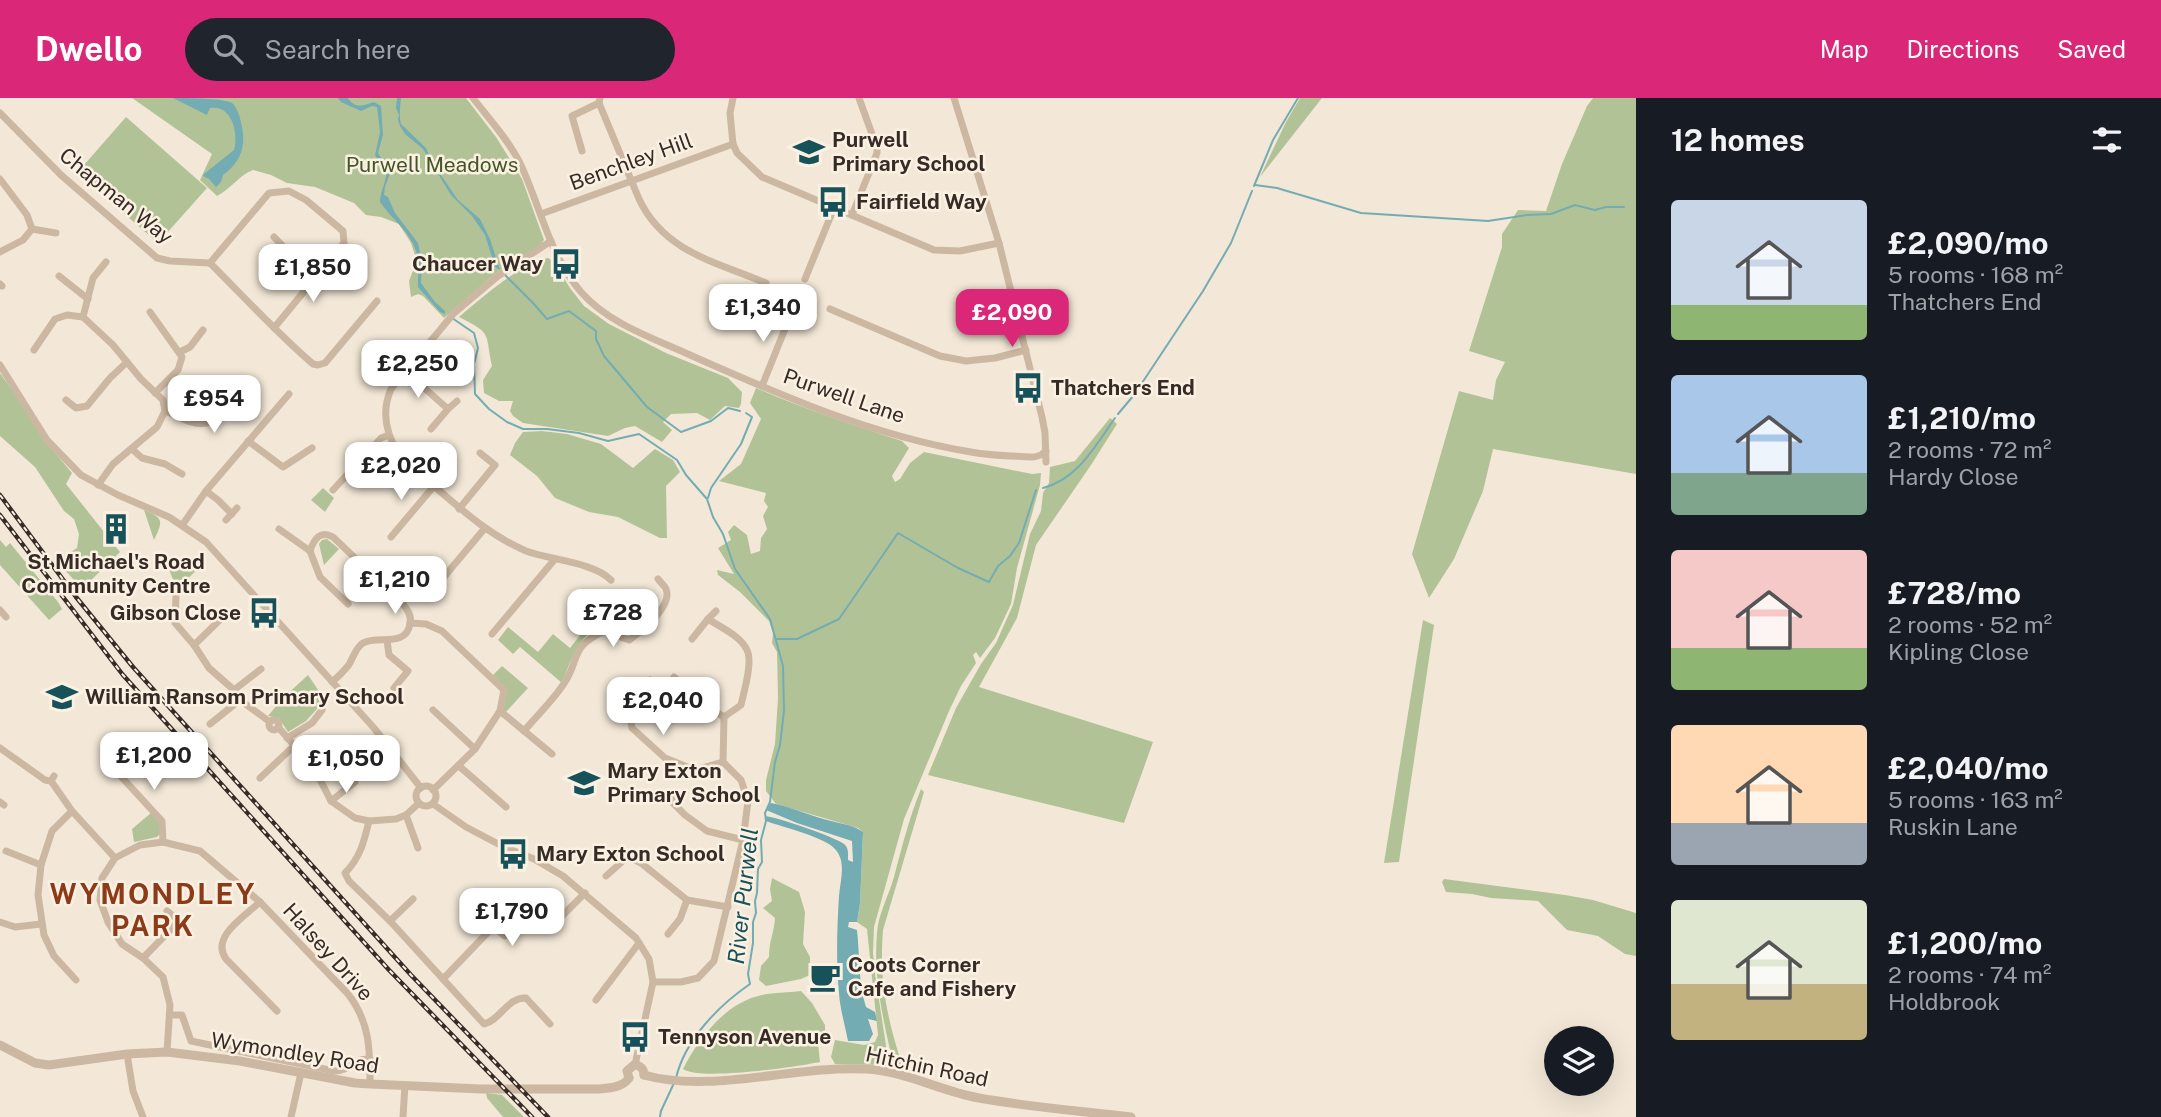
<!DOCTYPE html>
<html lang="en">
<head>
<meta charset="utf-8">
<style>
  body { margin:0; font-family:"Public Sans",sans-serif; background:#20242c; color:#f1f3f6; height:100vh; display:flex; flex-direction:column; font-size:26px; white-space:nowrap }
  * { box-sizing:border-box; margin:0 }
  p { font-size:23px; color:#9ea1a6 }
  .icon { flex:none; width:38px; height:38px; fill:none; stroke:currentColor; stroke-width:2; stroke-linecap:round; stroke-linejoin:round }
  .map { position:relative; flex:1; overflow:hidden }
  .panel { display:flex; flex-direction:column; background:#171b24; width:525px }
  .panel>* { flex:none }
  .buttons { position:absolute; left:1544px; top:928px; display:grid; gap:14px }
  .buttons a { display:grid; place-items:center; width:70px; height:70px; border-radius:50%; background:#171b24; box-shadow:0 7px 28px #0002; font-size:35px }
  .price { position:absolute; translate:-50% -60px; padding:0 16px; border-radius:14px; background:#fff; color:#222; font-size:23px; line-height:46px; filter:drop-shadow(0 2px 4px #0008) }
  .price::after { content:''; position:absolute; left:50%; top:42px; width:21px; height:16px; margin-left:-10px; background:inherit; clip-path:polygon(0 0,100% 0,50% 100%) }
  .price.on { background:#db2777; color:#fff }
  ul { padding:0; list-style:none }
  li { display:flex; align-items:center; gap:21px; height:175px; padding:0 35px }
  li span { display:grid; place-items:center; flex:none; width:196px; height:140px; border-radius:7px; color:#555 }
  li>.icon { margin-inline-start:auto }
  span .icon { width:84px; height:84px; fill:#fffc; stroke-width:1 }
  li b { font-size:30px }
  h2 { display:flex; justify-content:space-between; align-items:center; height:84px; padding:0 35px; font-size:30px }
  header { display:flex; align-items:center; gap:42px; box-sizing:border-box; height:98px; padding:0 35px; background:#db2777; color:#fff }
  header strong { font-size:33px }
  nav { display:flex; gap:38px; margin-inline-start:auto; font-size:24px }
  .search { width:490px; height:63px; background:#20242c; display:flex; align-items:center; gap:18px; box-sizing:border-box; padding:0 24px; border-radius:38px; color:#9ea1a6; font-size:26px }
  main { display:flex; flex:1; min-height:0 }
  .map>svg:first-child { display:block }
  .green { fill:#b1c396 }
  .water { fill:#73acb3 }
  .lines { fill:none; stroke-linecap:round; stroke-linejoin:round }
  .stream { stroke:#73acb3; stroke-width:2 }
  .minor { stroke:#ccb8a2; stroke-width:7 }
  .tertiary { stroke:#ccb8a2; stroke-width:9 }
  .rail-casing { stroke:#362b25; stroke-width:4.5 }
  .rail { stroke:#fbf1e3; stroke-width:2; stroke-dasharray:5; stroke-linecap:butt }
  .labels { text-anchor:middle; stroke-width:5; stroke-linejoin:round; paint-order:stroke }
  .poi-label { font-size:21px; font-weight:bold; fill:#362b25; stroke:#fbf1e3; text-anchor:start }
  .street-label { font-size:21px; fill:#362b25; stroke:#fbf1e3 }
  .park-label { font-size:21px; fill:#425627; stroke:#fbf1e3 }
  .water-label { font-size:23px; font-style:italic; fill:#17525b; stroke:#fbf1e3 }
  .district-label { font-size:28px; font-weight:bold; letter-spacing:2px; fill:#8c3a17; stroke:#fbf1e3 }
</style>
</head>
<body>
<header>
<strong>Dwello</strong>
<div class="search"><svg class="icon" aria-label="search" viewBox="0 0 24 24"><circle cx="10" cy="10" r="6"/><path d="M15 15l6 6"/></svg>Search here</div>
<nav><a>Map</a><a>Directions</a><a>Saved</a></nav>
</header>
<main>
<div class="map">
<svg width="1636" height="1019" viewBox="0 0 1636 1019">
  <rect width="100%" height="100%" fill="#f3e8d7"/>
  <g class="green">
    <path d="M132,0H466L496,39L522,81L544,142L540,147L496,175L444,220L423,198L418,196L411,199L409,183L416,165V160L411,145L399,126L381,119L366,117L354,105L315,89L287,85L271,77L253,72C238,78 231,91 217,98L200,82L212,56Z"/>
    <path d="M1300,0H1322L1260,79L1286,24Z"/>
    <path d="M1593,0H1636V376L1493,351L1483,393L1454,461L1429,500L1412,456L1459,293L1493,302L1496,282L1505,264L1469,253L1502,149V136L1518,112L1546,113L1562,66L1587,8Z"/>
    <path d="M126,19L207,90L158,145L77,75Z"/>
    <path d="M548,160L553,163L570,190L584,208L609,226L666,255L728,280L742,294L741,306L739,310L725,308L710,322L697,315L671,316L663,324L672,332L662,344L635,328L625,330L608,338L523,325L513,318L510,313L513,303H499L484,295L483,282L492,268C485,233 492,236 459,219C480,201 521,165 548,160Z"/>
    <path d="M0,275L35,324L45,343L72,375L66,386L120,454L82,491L65,472L63,459L77,450L79,436L74,421L64,413L35,369L0,338Z"/>
    <path d="M756,290C804,311 852,327 902,343L909,350L892,378L895,384L900,381L910,365L924,354L1032,376L1041,375L1040,387L1017,470L1011,506L995,540L980,560L976,554L973,557L976,565L961,588L949,613L904,721L874,829L873,855L875,876L889,967L835,966L831,959L835,942L864,947L875,944L878,937L867,831L857,824L860,805L863,734L858,730L776,706L766,693V682L775,646L778,600L777,554L772,545L773,535L769,523L740,494L718,477L717,472L734,476L718,450L731,442L728,434L734,427L747,437L751,456L760,453L761,440L767,431L763,418L768,409L764,403L766,395L719,383L741,366L761,321L750,305Z"/>
    <path d="M1110,320L1117,326L1091,367L1036,447L1017,520L979,589L1153,644L1124,725L928,677L956,610L981,566L996,545L1013,507L1030,436L1041,413L1043,395L1049,385L1050,369L1075,363Z"/>
    <path d="M542,333L567,336L601,346L633,370L655,351L673,362L680,374L666,388L667,440H660L618,419L589,414L555,400L537,378L510,357L515,345L523,334Z"/>
    <path d="M323,390L334,400L325,414L311,402Z"/>
    <path d="M144,412C164,420 163,423 154,442Z"/>
    <path d="M327,441L339,451L324,467L319,446L322,442Z"/>
    <path d="M0,442L6,449L10,445L58,504L62,511L49,522L0,467Z"/>
    <path d="M196,459L203,465L181,488L175,486L165,462Z"/>
    <path d="M595,518L603,525C598,530 594,530 589,535C575,548 569,567 562,585L520,549L513,556L498,542L508,529L538,554L553,536L570,550Z"/>
    <path d="M1423,522L1434,527L1399,764L1384,765Z"/>
    <path d="M502,568L528,590L505,615L503,613L507,592L493,577Z"/>
    <path d="M308,577L325,602L306,623L288,634L279,620L268,618L282,601Z"/>
    <path d="M921,691L924,694L883,832C879,884 887,920 903,970L894,969C884,926 873,880 877,835C878,816 889,797 894,779C902,749 909,720 921,691Z"/>
    <path d="M151,715L160,723V736L157,739L134,744L132,731Z"/>
    <path d="M772,780L799,794L805,814L803,846L810,859V877L801,881L766,888L759,882L761,868L769,859C769,843 774,835 775,820L763,810L772,803L770,791Z"/>
    <path d="M1444,781L1565,797L1593,802L1636,815V858L1625,856L1598,838L1567,832L1538,803L1491,800L1472,796L1446,794L1442,784Z"/>
    <path d="M801,893L812,905L825,927V940L818,945L820,964C795,969 701,983 683,971C699,940 726,904 762,897C774,894 788,895 801,893Z"/>
    <path d="M486,995L502,997L524,1019H503L487,1000Z"/>
  </g>
  <g class="water">
    <path d="M173,0C187,0 222,0 232,5C237,9 240,19 241,25C247,47 241,64 223,77L221,84L216,89L209,81L203,78L204,76L234,52C239,36 232,6 210,10L207,17Z"/>
    <path d="M338,0H348C356,12 363,7 374,4L381,8L383,37L378,55L390,75L385,89L384,97L388,99L395,115L418,145L422,163L421,185L435,204L445,213V216L440,214L418,189C417,180 420,170 418,161C414,136 393,123 380,104C380,93 388,80 386,73C384,67 378,62 375,57L380,34L377,9L372,8L361,13L341,4Z"/>
    <path d="M397,0H401C400,10 399,17 401,26L426,50L432,64L458,102L480,121L490,141L500,172L495,169L485,137L472,118L451,97L423,51L405,36L400,28L398,22L399,17L396,10Z"/>
    <path d="M771,705C792,709 811,718 831,723C842,726 854,727 863,734L860,805L857,824H849L848,829L857,832C860,858 858,885 866,909L875,914L877,923L868,921L873,936L869,943H848C845,927 840,911 839,895C836,863 837,830 839,798C840,783 847,764 835,751C825,739 782,729 766,723L765,718C777,719 835,739 844,746C849,750 848,756 848,762L853,764L852,743L797,725L766,712Z"/>
  </g>
  <g class="lines">
    <g class="stream">
      <path d="M1255,87L1277,90L1361,115L1488,123L1527,117L1551,116L1575,107L1595,112L1606,109H1624"/>
      <path d="M1254,88L1273,42L1298,0"/>
      <path d="M505,177L533,205L547,221L569,213L596,233V241L604,258L647,309L681,334L711,323L728,310L740,313"/>
      <path d="M452,220L474,235L478,250L474,266L475,296L489,311L507,324L523,331H547L579,335L608,343L639,336L677,362L686,377L707,401L713,419L723,436L735,471L770,521L783,568L784,613L780,647L775,664L770,704L765,715L766,723L761,742L762,764L758,771L757,795L755,803L756,815L753,824V845L748,876L750,886C718,908 685,942 676,980"/>
      <path d="M1118,316L1134,297L1203,193L1231,145L1252,93"/>
      <path d="M1043,390C1078,381 1095,348 1115,320"/>
      <path d="M708,400L711,390L741,346L752,319L746,315"/>
      <path d="M777,541H797L839,521L898,435L958,470L989,484L998,468L1010,458L1019,445L1036,392"/>
      <path d="M660,1019L661,1013L674,985"/>
    </g>
    <g class="minor">
      <path d="M473,0C489,21 508,41 520,65C540,107 549,157 581,194C609,226 653,240 690,257C780,297 873,338 971,354C992,358 1013,358 1034,359L1041,357L1046,353"/>
      <path d="M600,0L599,5L639,101C664,154 716,164 766,185"/>
      <path d="M733,0L730,15L733,46L737,55L762,79L934,152L960,153L999,145"/>
      <path d="M954,0L999,145L1042,319L1045,335L1046,364"/>
      <path d="M0,15L61,77L157,160L170,163L210,165"/>
      <path d="M582,53L572,18L599,5"/>
      <path d="M0,81L27,117L32,131L23,142L0,154"/>
      <path d="M541,116L733,46"/>
      <path d="M852,117L877,55V50L859,0"/>
      <path d="M32,131L56,135"/>
      <path d="M274,139L315,181"/>
      <path d="M551,143L498,178L454,215L391,291C381,314 386,336 399,356C408,370 423,379 435,389C463,413 491,438 526,453C550,462 593,464 611,482"/>
      <path d="M210,165L269,95L289,93L306,102L343,133L344,145L274,230"/>
      <path d="M210,165C244,199 277,235 313,266L318,267L325,265L377,203"/>
      <path d="M59,178L88,201"/>
      <path d="M805,181L834,110"/>
      <path d="M0,186L2,188"/>
      <path d="M830,211L940,258L966,263L995,260L1026,252"/>
      <path d="M150,214L182,259L178,272L155,295"/>
      <path d="M83,219L93,180L106,164"/>
      <path d="M34,252L55,221L67,217L83,219L113,247L141,281L163,302L165,313L157,329L113,366L98,387"/>
      <path d="M180,254L190,249L203,232"/>
      <path d="M0,267L47,342L81,377L118,397L169,419L206,444L374,630L421,690"/>
      <path d="M405,273L448,311L431,331"/>
      <path d="M762,288L791,216"/>
      <path d="M66,302L76,310L87,308L110,280L127,264"/>
      <path d="M448,311L457,303"/>
      <path d="M165,313C174,316 182,321 191,324C216,332 229,310 239,292"/>
      <path d="M248,343L283,369L312,350"/>
      <path d="M132,351L142,360L165,366L182,376"/>
      <path d="M333,392L381,340L389,337"/>
      <path d="M206,393L218,402L232,416"/>
      <path d="M459,411L495,367L480,355"/>
      <path d="M226,422L237,410"/>
      <path d="M183,426L206,393L289,296"/>
      <path d="M279,431L310,453L320,479L348,506"/>
      <path d="M391,439L434,388"/>
      <path d="M310,453C314,441 320,432 333,439L403,506C408,512 412,518 410,526C406,550 377,537 363,545C355,550 353,561 348,568C343,574 338,579 332,584"/>
      <path d="M438,486L485,430"/>
      <path d="M178,491L176,497L175,525L194,547L209,570L234,592L240,602L270,624"/>
      <path d="M0,512L6,519"/>
      <path d="M708,521L716,513"/>
      <path d="M410,525L426,526L442,533L504,592L500,613L475,651L433,692"/>
      <path d="M492,536L555,461"/>
      <path d="M387,542L389,557L408,573L394,590"/>
      <path d="M194,547L225,517"/>
      <path d="M674,579L704,606L724,619"/>
      <path d="M650,582L631,607L630,619L632,630L665,660L695,672L723,664"/>
      <path d="M234,592L261,571"/>
      <path d="M433,612L475,651"/>
      <path d="M500,613L552,656"/>
      <circle cx="274" cy="627" r="5"/>
      <path d="M210,626L240,602"/>
      <path d="M278,629L314,670L331,703L355,720L369,723L396,721L406,717L419,705"/>
      <path d="M524,633C537,618 552,603 563,587C581,562 568,550 604,533L629,542C642,533 673,508 666,491C665,488 660,484 658,481"/>
      <path d="M287,640L312,625L322,612"/>
      <path d="M0,650L45,682L51,683"/>
      <path d="M105,661L162,723L163,744"/>
      <path d="M459,668L506,709"/>
      <path d="M54,678L51,683L72,713L115,760"/>
      <path d="M260,680L295,647"/>
      <circle cx="426" cy="698" r="10"/>
      <path d="M676,696L672,704L685,717L707,733L743,742"/>
      <path d="M331,703L355,684L335,660"/>
      <path d="M0,704L4,707"/>
      <path d="M433,706L466,729L502,748L534,761L563,778L636,840L649,861L653,884L635,967"/>
      <path d="M72,713L52,733L41,767L38,797L44,837L54,858L76,882"/>
      <path d="M406,717L418,750"/>
      <path d="M369,723C364,744 360,760 345,775L349,783L390,823L484,926C501,922 507,899 526,900L550,926"/>
      <path d="M6,753L41,767"/>
      <path d="M606,778L624,762L631,760L641,765L687,802L728,809"/>
      <path d="M260,804C245,818 210,839 226,861L277,913"/>
      <path d="M472,807L493,829"/>
      <path d="M530,820L544,830L552,828L585,795"/>
      <path d="M390,823L413,801"/>
      <path d="M0,824L15,829L41,826"/>
      <path d="M668,836L680,821L687,802"/>
      <path d="M143,860L179,823L167,813"/>
      <path d="M443,881L493,829L505,838L522,828"/>
      <path d="M653,884H681L698,880L714,863L743,742L748,703L741,682L723,664L724,619L741,607C744,593 753,564 747,552C741,538 720,529 708,521L692,541"/>
      <path d="M596,902L639,845"/>
      <path d="M170,917H182L191,943L334,973C352,973 351,960 370,961"/>
      <path d="M167,954L170,907L163,879L143,860L122,846L108,824L100,802L102,780L115,760L140,747L163,744L200,753L260,804L348,896C370,924 370,952 370,986"/>
      <path d="M127,956L133,993L143,1019"/>
      <path d="M291,1019L301,975"/>
      <path d="M403,1019L405,987"/>
    </g>
    <g class="tertiary">
      <path d="M0,947L35,965L49,967L127,956L167,954L240,963L355,985L370,986L481,991H598C609,990 622,990 629,980"/>
      <path d="M644,977C711,996 796,967 866,971C905,973 940,993 979,1000C1029,1009 1081,1013 1131,1019"/>
      <path d="M629,980L627,973L634,967C640,967 644,971 644,977"/>
    </g>
    <defs>
      <g id="rail">
        <path d="M0,397L76,499L133,569L411,877L548,1019"/>
        <path d="M0,417L123,577L389,872L532,1019"/>
      </g>
    </defs>
    <use href="#rail" class="rail-casing"/>
    <use href="#rail" class="rail"/>
  </g>
  <defs>
    <symbol id="school-bare" viewBox="-9 -9 18 18"><path d="M0-5L7-2L0 1L-7-2ZM-4 1L0 2.5L4 1V4Q0 6-4 4Z" fill="#17525b" stroke="#fbf1e3" stroke-width="2.5" paint-order="stroke"/></symbol>
    <symbol id="bus-bare" viewBox="-9 -9 18 18"><path d="M-5-6H5V4H4V6H2V4H-2V6H-4V4H-5ZM-3.5-4V0h7V-4ZM-3.5 1.2v1.5H-2V1.2ZM2 1.2v1.5H3.5V1.2Z" fill="#17525b" stroke="#fbf1e3" stroke-width="2.5" paint-order="stroke"/></symbol>
    <symbol id="building-bare" viewBox="-9 -9 18 18"><path d="M-4-6H4V6H1V3H-1V6H-4ZM-2.5-4.3h1.7v1.8h-1.7ZM.8-4.3h1.7v1.8H.8ZM-2.5-1h1.7V.8h-1.7ZM.8-1h1.7V.8H.8Z" fill="#17525b" stroke="#fbf1e3" stroke-width="2.5" paint-order="stroke"/></symbol>
    <symbol id="cafe-bare" viewBox="-9 -9 18 18"><path d="M-5.5-4.5H6V0H3Q3 3.5 0 3.5H-2.5Q-5.5 3.5-5.5 0ZM3-3.2v2h1.7v-2ZM-6 4.5H4V6H-6Z" fill="#17525b" stroke="#fbf1e3" stroke-width="2.5" paint-order="stroke"/></symbol>
  </defs>
  <g fill-rule="evenodd">
    <use href="#school-bare" x="787" y="32" width="44" height="44"/>
    <use href="#bus-bare" x="811" y="82" width="44" height="44"/>
    <use href="#bus-bare" x="544" y="144" width="44" height="44"/>
    <use href="#bus-bare" x="1006" y="268" width="44" height="44"/>
    <use href="#building-bare" x="94" y="409" width="44" height="44"/>
    <use href="#bus-bare" x="242" y="493" width="44" height="44"/>
    <use href="#school-bare" x="40" y="577" width="44" height="44"/>
    <use href="#school-bare" x="562" y="663" width="44" height="44"/>
    <use href="#bus-bare" x="491" y="734" width="44" height="44"/>
    <use href="#cafe-bare" x="803" y="857" width="44" height="44"/>
    <use href="#bus-bare" x="613" y="917" width="44" height="44"/>
  </g>
  <g class="labels">
    <g class="poi-label">
      <text x="832" y="49">Purwell<tspan x="832" dy="24">Primary School</tspan></text>
      <text x="856" y="111">Fairfield Way</text>
      <text x="543" y="173" text-anchor="end">Chaucer Way</text>
      <text x="1051" y="297">Thatchers End</text>
      <text x="116" y="471" text-anchor="middle">St Michael's Road<tspan x="116" dy="24">Community Centre</tspan></text>
      <text x="241" y="522" text-anchor="end">Gibson Close</text>
      <text x="85" y="606">William Ransom Primary School</text>
      <text x="607" y="680">Mary Exton<tspan x="607" dy="24">Primary School</tspan></text>
      <text x="536" y="763">Mary Exton School</text>
      <text x="848" y="874">Coots Corner<tspan x="848" dy="24">Cafe and Fishery</tspan></text>
      <text x="658" y="946">Tennyson Avenue</text>
    </g>
    <g class="street-label">
      <text transform="translate(631 64) rotate(-20)" y="7">Benchley Hill</text>
      <text transform="translate(116 98) rotate(39)" y="7">Chapman Way</text>
      <text transform="translate(844 298) rotate(19)" y="7">Purwell Lane</text>
      <text transform="translate(328 854) rotate(48)" y="7">Halsey Drive</text>
      <text transform="translate(295 955) rotate(9)" y="7">Wymondley Road</text>
      <text transform="translate(927 969) rotate(12)" y="7">Hitchin Road</text>
    </g>
    <g class="park-label">
      <text x="432" y="74">Purwell Meadows</text>
    </g>
    <g class="water-label">
      <text transform="translate(743 798) rotate(-84)" y="8">River Purwell</text>
    </g>
    <g class="district-label">
      <text x="153" y="806">WYMONDLEY<tspan x="153" dy="32">PARK</tspan></text>
    </g>
  </g>
</svg>
<div class="buttons">
<a><svg class="icon" aria-label="layers" viewBox="0 0 24 24"><path d="M12 4l9 5-9 5-9-5zM3 14l9 5 9-5"/></svg></a>
</div>
<b class="price" style="left:313px;top:206px">£1,850</b>
<b class="price" style="left:763px;top:246px">£1,340</b>
<b class="price on" style="left:1012px;top:251px">£2,090</b>
<b class="price" style="left:418px;top:302px">£2,250</b>
<b class="price" style="left:214px;top:337px">£954</b>
<b class="price" style="left:401px;top:404px">£2,020</b>
<b class="price" style="left:395px;top:518px">£1,210</b>
<b class="price" style="left:613px;top:551px">£728</b>
<b class="price" style="left:663px;top:639px">£2,040</b>
<b class="price" style="left:154px;top:694px">£1,200</b>
<b class="price" style="left:346px;top:697px">£1,050</b>
<b class="price" style="left:512px;top:850px">£1,790</b>
</div>
<section class="panel">
<h2>12 homes<svg class="icon" aria-label="filters" viewBox="0 0 24 24"><path d="M4 7h16M4 17h16"/><circle cx="9" cy="7" r="2"/><circle cx="15" cy="17" r="2"/></svg></h2>
<ul>
<li><span style="background:linear-gradient(#c9d6e8 75%,#8fb573 0)"><svg class="icon" aria-label="home" viewBox="0 0 24 24"><path d="M3 11l9-7 9 7M6 9v11h12V9"/></svg></span><div><b>£2,090/mo</b><p>5 rooms · 168 m²</p><p>Thatchers End</p></div></li>
<li><span style="background:linear-gradient(#a9c7e8 70%,#7fa58c 0)"><svg class="icon" aria-label="home" viewBox="0 0 24 24"><path d="M3 11l9-7 9 7M6 9v11h12V9"/></svg></span><div><b>£1,210/mo</b><p>2 rooms · 72 m²</p><p>Hardy Close</p></div></li>
<li><span style="background:linear-gradient(#f6c9c9 70%,#8fb573 0)"><svg class="icon" aria-label="home" viewBox="0 0 24 24"><path d="M3 11l9-7 9 7M6 9v11h12V9"/></svg></span><div><b>£728/mo</b><p>2 rooms · 52 m²</p><p>Kipling Close</p></div></li>
<li><span style="background:linear-gradient(#ffd9b3 70%,#9aa5b1 0)"><svg class="icon" aria-label="home" viewBox="0 0 24 24"><path d="M3 11l9-7 9 7M6 9v11h12V9"/></svg></span><div><b>£2,040/mo</b><p>5 rooms · 163 m²</p><p>Ruskin Lane</p></div></li>
<li><span style="background:linear-gradient(#dfe7d0 60%,#c2b280 0)"><svg class="icon" aria-label="home" viewBox="0 0 24 24"><path d="M3 11l9-7 9 7M6 9v11h12V9"/></svg></span><div><b>£1,200/mo</b><p>2 rooms · 74 m²</p><p>Holdbrook</p></div></li>
</ul>
</section>
</main>
</body>
</html>
